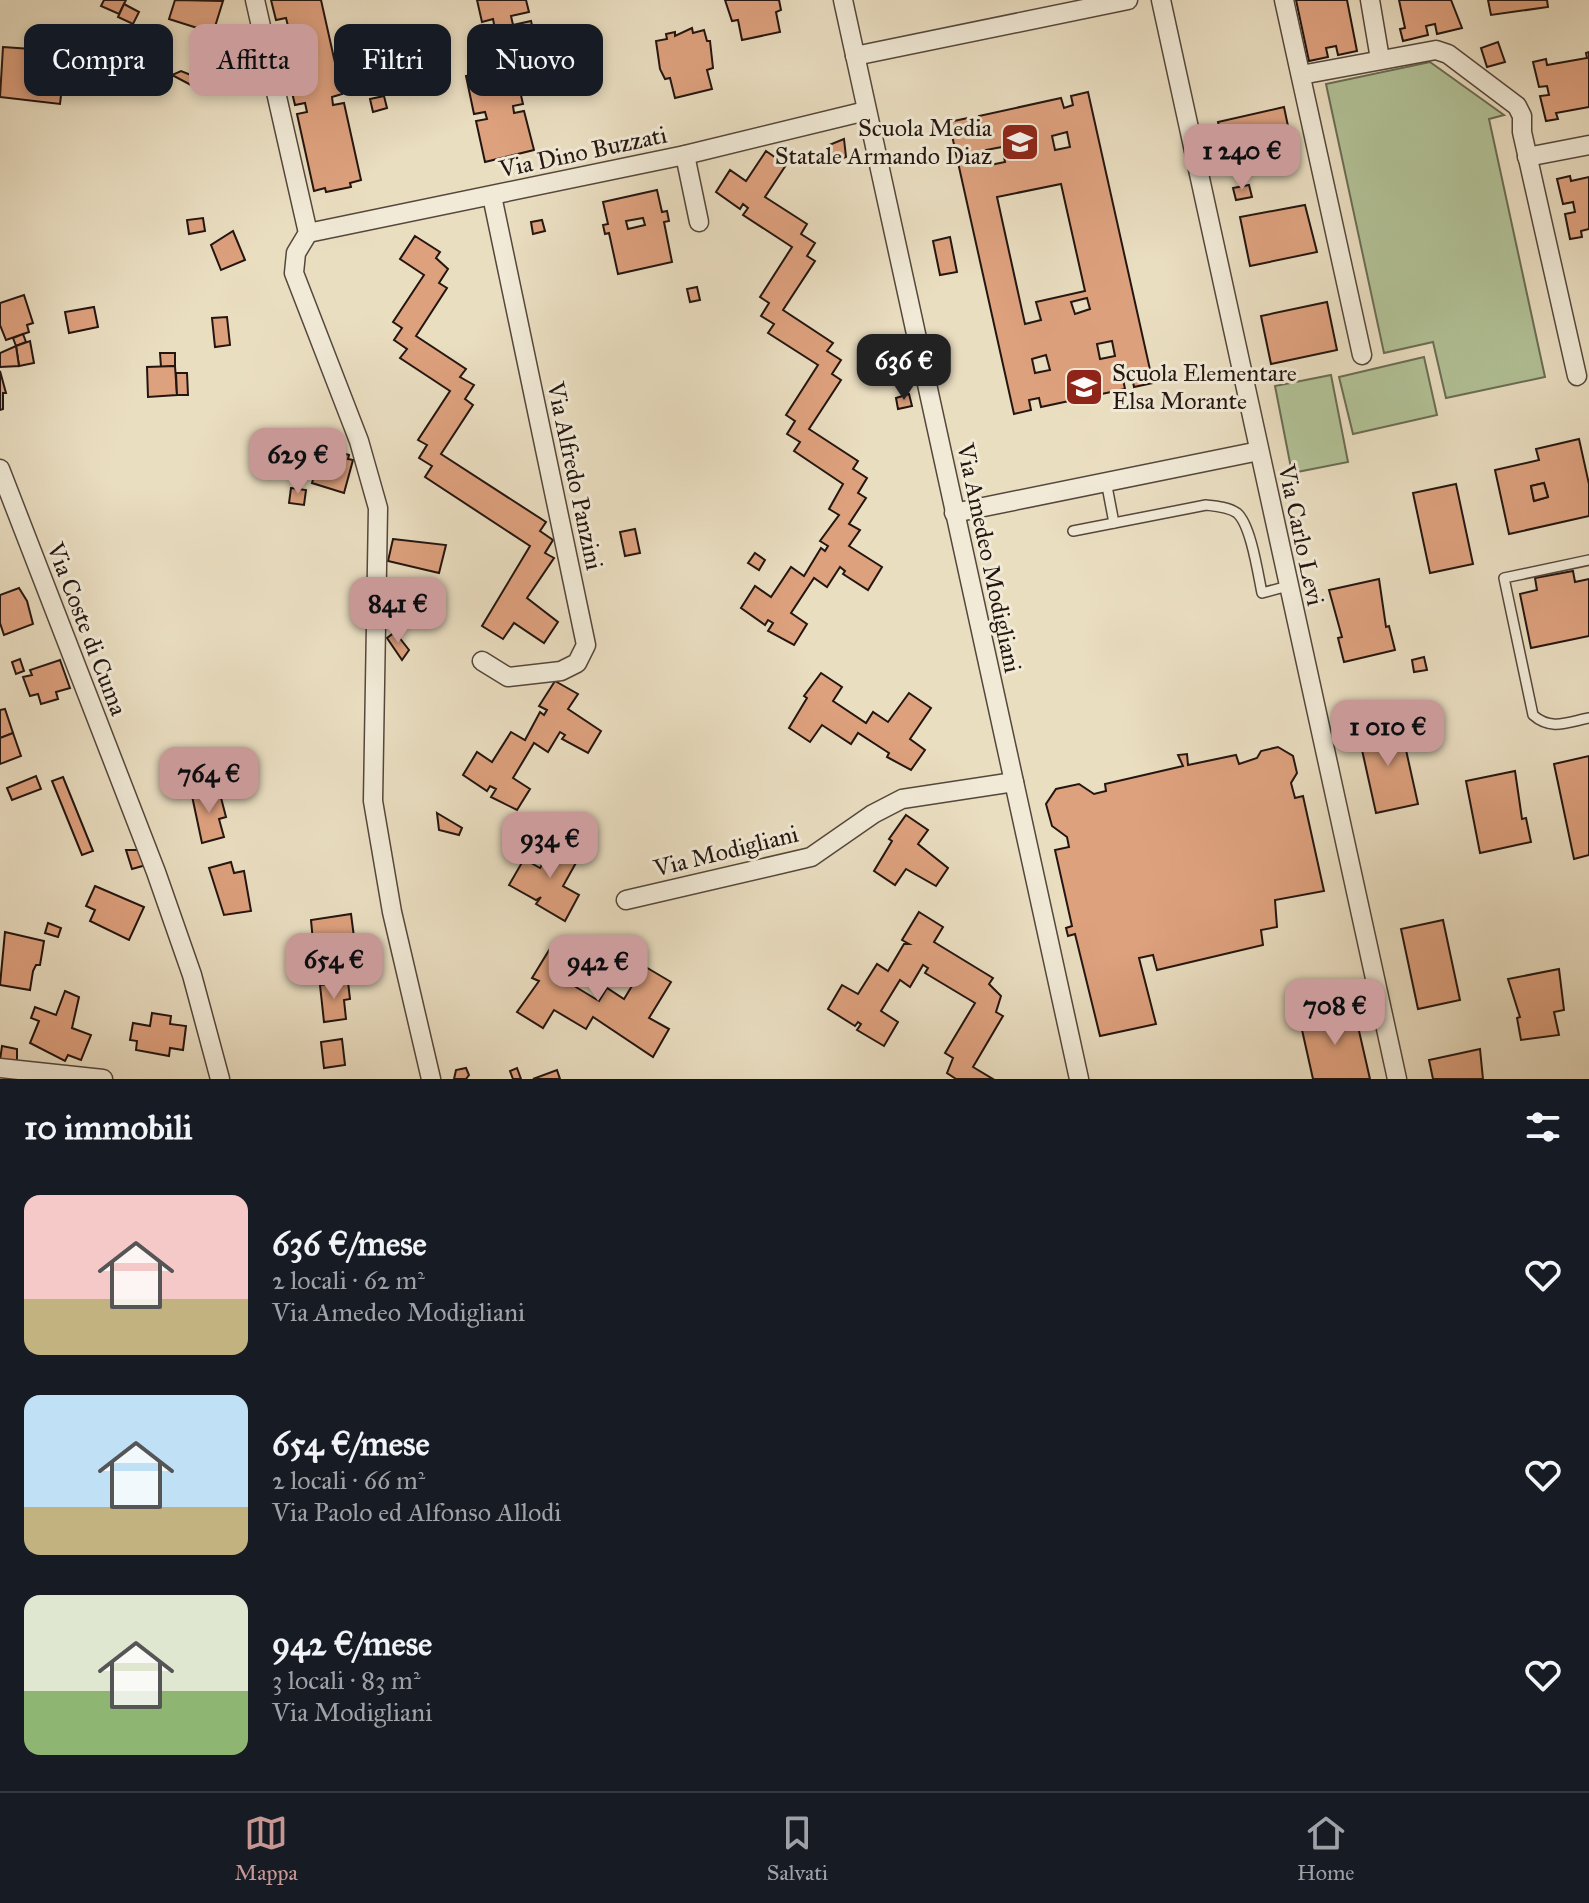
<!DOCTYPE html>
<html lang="it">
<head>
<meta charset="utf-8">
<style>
  body { margin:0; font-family:"IM FELL Great Primer",serif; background:#20242c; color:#f1f3f6; height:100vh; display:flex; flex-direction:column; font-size:30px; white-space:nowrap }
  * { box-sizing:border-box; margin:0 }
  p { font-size:26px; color:#9ea1a6 }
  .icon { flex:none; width:44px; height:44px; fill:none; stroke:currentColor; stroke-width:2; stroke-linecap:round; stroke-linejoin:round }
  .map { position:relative; height:1079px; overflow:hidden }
  .sheet { display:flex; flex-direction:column; background:#171b24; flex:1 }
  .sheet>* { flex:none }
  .banner { position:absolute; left:24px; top:24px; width:800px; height:72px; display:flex; gap:16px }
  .price { position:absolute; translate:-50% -68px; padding:0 18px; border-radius:16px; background:#c59692; color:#111; font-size:26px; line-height:52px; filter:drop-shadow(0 2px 4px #0008) }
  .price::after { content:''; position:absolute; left:50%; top:48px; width:24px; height:18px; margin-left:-12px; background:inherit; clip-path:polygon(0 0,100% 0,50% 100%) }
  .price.current { background:#222; color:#fff }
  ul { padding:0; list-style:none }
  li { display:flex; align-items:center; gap:24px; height:200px; padding:0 24px }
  li span { display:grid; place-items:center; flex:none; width:224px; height:160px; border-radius:16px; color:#555 }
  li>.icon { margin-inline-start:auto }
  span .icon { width:96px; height:96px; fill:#fffc; stroke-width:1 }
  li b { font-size:34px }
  h2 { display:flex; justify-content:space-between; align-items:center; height:96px; padding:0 24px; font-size:34px }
  .chip { padding:0 28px; border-radius:16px; background:#171b24; box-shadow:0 4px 12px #0003; font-size:28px; line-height:72px }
  .chip.current { background:#c59692; color:#111 }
  .tabs { display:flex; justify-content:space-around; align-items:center; height:112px; border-top:2px solid #363941; background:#171b24; font-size:22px; color:#9ea1a6 }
  .tabs a { display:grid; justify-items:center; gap:4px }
  .tabs .current { color:#c59692 }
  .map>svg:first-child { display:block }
  .green { fill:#b2c297; stroke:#6a6c54; stroke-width:2 }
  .building { fill:#dea17e; stroke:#231510; stroke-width:2; fill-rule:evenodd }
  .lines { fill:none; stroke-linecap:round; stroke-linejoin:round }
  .lane-casing { stroke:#55473c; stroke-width:12 }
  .street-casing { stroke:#55473c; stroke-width:21 }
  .lane { stroke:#f1ead7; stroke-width:9 }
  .street { stroke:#f1ead7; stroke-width:18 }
  .labels { text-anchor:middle; stroke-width:6; stroke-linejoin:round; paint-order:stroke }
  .poi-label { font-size:24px; fill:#231510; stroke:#f1ead7; text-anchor:end }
  .street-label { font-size:24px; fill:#231510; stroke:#f1ead7 }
</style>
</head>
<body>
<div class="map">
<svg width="1589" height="1079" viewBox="0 0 1589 1079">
  <rect width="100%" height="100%" fill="#eadec1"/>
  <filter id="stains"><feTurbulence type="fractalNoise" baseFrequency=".0025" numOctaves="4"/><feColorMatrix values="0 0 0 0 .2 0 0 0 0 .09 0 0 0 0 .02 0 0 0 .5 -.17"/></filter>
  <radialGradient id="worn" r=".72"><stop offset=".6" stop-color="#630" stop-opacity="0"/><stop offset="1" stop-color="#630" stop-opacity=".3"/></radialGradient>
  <g class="green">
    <path d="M1430,62L1504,115L1489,119L1545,377L1446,398L1433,342L1384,353L1326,84Z"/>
    <path d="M1424,357L1437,415L1353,434L1339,377Z"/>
    <path d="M1331,375L1348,462L1292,473L1275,386Z"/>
  </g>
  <g class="building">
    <path d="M104,0H126L119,14L101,6Z"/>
    <path d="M175,0L223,1L213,33L169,19Z"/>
    <path d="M271,0H321L342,94L332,97L333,105L344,103L361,180L350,183L351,187L326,192L325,188L314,191L297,114L307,112L305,103L295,105L277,29L288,26L286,18L276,20Z"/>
    <path d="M477,0H526L529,12L511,16L513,25L531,21L540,59L477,73L475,68L492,64L485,31L495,29L493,19L482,22Z"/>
    <path d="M725,0H779L781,10L776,12L780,32L742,40L738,20L732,21Z"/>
    <path d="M1296,0H1347L1357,51L1338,55L1336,46L1326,48L1328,57L1309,61Z"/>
    <path d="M1399,0H1451L1462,28L1437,34L1435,24L1426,26L1428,35L1403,41L1400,29L1405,28Z"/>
    <path d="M1488,0H1547L1548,7L1491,15Z"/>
    <path d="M124,4L139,12L133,24L118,17Z"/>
    <path d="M128,26L142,33L137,41L124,34Z"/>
    <path d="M692,28L693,33L704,30L707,41H710L713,68L707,70L712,89L675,98L670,78L665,79L660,69L656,41L667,39L666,34L675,32V36Z"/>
    <path d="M1498,42L1505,62L1487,67L1481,48Z"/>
    <path d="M134,44L166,56L160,68L130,54Z"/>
    <path d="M3,47L31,49L30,56L37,57L38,50L66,53L60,104L0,97Z"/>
    <path d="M373,48L377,65L365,68L361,51Z"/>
    <path d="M1589,52V107L1556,113L1558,119L1546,121L1540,96L1549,95L1547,86L1539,87L1533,62L1546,59L1547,65L1587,58L1586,53Z"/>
    <path d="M514,65L523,104L513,106L514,113L524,111L534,150L485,162L476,121L487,119L485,112L474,114L466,76Z"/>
    <path d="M202,68L206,79L209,77L212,92L206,93L172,75L181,71L196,77L194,70Z"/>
    <path d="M1088,92L1153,383L1134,387L1132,377L1123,379L1125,389L1041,407L1039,398L1029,400L1031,410L1014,414L949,122L968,118L970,128L981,125L979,116L1061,98L1064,108L1073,105L1071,96ZM1067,132L1070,147L1055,150L1052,136ZM1002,147L1005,162L990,165L986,150ZM1061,184L1085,291L1036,302L1041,320L1025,324L997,197ZM1087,298L1090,309L1075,314L1071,302ZM1112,341L1115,356L1100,359L1097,344ZM1046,355L1050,370L1035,373L1032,359Z"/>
    <path d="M384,96L387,108L373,112L370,99Z"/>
    <path d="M1284,107L1288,126L1280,128L1282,138L1291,136L1295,154L1229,168L1225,150L1233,148L1231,139L1222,142L1218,122Z"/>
    <path d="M844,139L846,157L835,162L829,145Z"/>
    <path d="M766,151L786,165L765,197L807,224L801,234L815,243L807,256L815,261L783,310L833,343L827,351L841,360L832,374L841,380L809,429L858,461L853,469L867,478L858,493L866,498L849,524L860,530L849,546L882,567L868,590L843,574L845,571L840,567L827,587L814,578L791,613L807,624L794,645L768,631L773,623L768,620L765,625L741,608L755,586L771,597L791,567L804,576L821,548L825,551L828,546L820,541L839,515L829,509L843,484L794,451L800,442L787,434L795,421L786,415L818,365L768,333L774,324L761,316L769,303L760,297L792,247L743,215L748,208L743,204L740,209L716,192L730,170L746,181Z"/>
    <path d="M1570,176L1571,181L1589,177V229L1581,231L1582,237L1570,239L1565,214L1575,212L1573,202L1563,204L1557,179Z"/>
    <path d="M1249,185L1252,197L1236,200L1233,188Z"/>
    <path d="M657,190L662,212L667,211L669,221L664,222L672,262L618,274L609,233L605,234L603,225L608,224L603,202ZM643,218L645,225L628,229L626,221Z"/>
    <path d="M1305,205L1317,252L1250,266L1240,217Z"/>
    <path d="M203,218L205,231L189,234L187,220Z"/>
    <path d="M542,220L545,231L533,234L531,222Z"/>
    <path d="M233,231L245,260L221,270L211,245Z"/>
    <path d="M415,236L440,252L436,258L448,269L439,283L447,288L416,336L466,369L460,377L474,385L465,399L473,405L441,454L546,522L540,531L553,540L545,553L554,558L527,598L558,622L544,643L514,623L503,639L482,626L530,546L425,477L432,466L419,458L427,445L418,440L450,391L400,358L407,349L394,340L402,328L393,322L424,275L400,259Z"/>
    <path d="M950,237L957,272L940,275L933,241Z"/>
    <path d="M697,287L700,300L690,302L687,289Z"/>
    <path d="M24,295L33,323L27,325L29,332L6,340L0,325V303Z"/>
    <path d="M1327,302L1337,350L1271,364L1261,316Z"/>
    <path d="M94,307L98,327L69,333L65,312Z"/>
    <path d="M227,317L230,345L215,347L212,318Z"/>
    <path d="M23,334L26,342L16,346L13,338Z"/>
    <path d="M30,341L34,363L19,366L16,346Z"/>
    <path d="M16,346L19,366L0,367V353Z"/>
    <path d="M160,353H175V366L161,367Z"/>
    <path d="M175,366L177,395L148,397L147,367Z"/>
    <path d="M0,371L6,393H3V409L0,410Z"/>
    <path d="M176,373H187L188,395H177Z"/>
    <path d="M909,394L912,406L898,409L896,398Z"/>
    <path d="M1579,439L1589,484V516L1509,534L1495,470L1539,460L1536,449ZM1544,483L1548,497L1534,501L1531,486Z"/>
    <path d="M332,450L349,455L348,459L353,460L344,493L312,483L321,452L330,455Z"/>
    <path d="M1544,483L1548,497L1534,501L1531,486Z"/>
    <path d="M1456,484L1473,564L1430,573L1413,493Z"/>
    <path d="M291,488L306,490L304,505L289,503Z"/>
    <path d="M635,529L640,553L625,556L620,532Z"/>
    <path d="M393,539L446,545L439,573L388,561Z"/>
    <path d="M755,553L765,560L759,570L748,563Z"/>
    <path d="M1573,571L1575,582L1589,579V636L1531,648L1520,594L1537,590L1535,578Z"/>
    <path d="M1379,579L1386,627L1389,626L1395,650L1344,662L1338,638L1342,637L1329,590Z"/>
    <path d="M19,588L27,601L33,624L4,635L0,623V595Z"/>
    <path d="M395,632L409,650L402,660L387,638Z"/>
    <path d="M1424,657L1427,670L1414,672L1412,660Z"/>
    <path d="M20,659L24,671L16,674L12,662Z"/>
    <path d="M60,660L70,688L56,692L58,699L41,704L38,694L30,696L23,677L32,675L30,670Z"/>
    <path d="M821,673L842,687L833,701L866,723L873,712L888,722L909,693L931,708L910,739L925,750L911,770L887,757L889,753L858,733L851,744L822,725L810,742L789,728L807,698L804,696Z"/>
    <path d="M555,681L578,694L568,709L601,731L588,753L562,739L565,735L560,732L548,752L534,743L513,778L530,789L517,810L491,797L496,789L490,786L487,791L463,775L477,752L492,762L511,732L525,740L540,712L544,715L547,710L539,706Z"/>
    <path d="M5,709L13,733L0,738V710Z"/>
    <path d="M1400,723L1418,804L1376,813L1358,732Z"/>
    <path d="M13,733L21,756L0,764V738Z"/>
    <path d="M1278,747L1293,756L1297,773L1291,783L1295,798L1303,796L1324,891L1275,900L1277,927L1261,930L1263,945L1157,970L1153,955L1139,958L1156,1024L1100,1036L1075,934L1068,936L1066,928L1072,926L1055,850L1069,847L1067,837L1052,826L1046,804L1056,789L1079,784L1094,794L1106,791L1105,784L1183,766L1178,755L1187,754L1188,765L1236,755L1239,764L1257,758L1261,751Z"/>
    <path d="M1589,756V855L1574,859L1554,764Z"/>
    <path d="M1515,771L1522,819L1526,818L1531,842L1480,853L1466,781Z"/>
    <path d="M36,776L41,789L12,800L7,788Z"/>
    <path d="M63,777L93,851L82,855L52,781Z"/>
    <path d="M219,790L226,817L219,819L224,837L202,843L192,796Z"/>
    <path d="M437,813L462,828L459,835L439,830Z"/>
    <path d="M906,815L928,830L918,844L948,868L936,886L906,869L895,885L874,871L892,841L889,839Z"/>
    <path d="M558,838L582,852L563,886L579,895L565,921L536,904L541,897L536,900L509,885L524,859L540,868Z"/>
    <path d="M126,850H141L146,865L132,869Z"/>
    <path d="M231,862L234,873L244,871L251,911L224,915L209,868Z"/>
    <path d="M95,886L144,907L129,940L90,921L95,910L86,906Z"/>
    <path d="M919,912L943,927L934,942L993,978L989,984L1001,996L996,1012L1003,1016L973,1067L993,1079H956L947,1073L953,1058L945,1053L975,1003L925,973L928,968L923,965L910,987L900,980L881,1011L898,1022L884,1046L857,1030L861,1024L858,1022L855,1026L828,1009L842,985L858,994L877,964L888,971L904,944H909L902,940Z"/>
    <path d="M351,914L354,937L352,951L314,952L311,920Z"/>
    <path d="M1443,920L1460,1000L1418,1009L1401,929Z"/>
    <path d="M48,923L61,928L58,937L45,933Z"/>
    <path d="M5,932L44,941L40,965H36L33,971L30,990L0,985Z"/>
    <path d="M551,947L577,963L566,981L599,1001L607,988L624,999L644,966L671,982L649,1018L669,1029L653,1057L593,1017L586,1029L554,1010L543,1028L517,1012L539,981L532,978Z"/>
    <path d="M1559,969L1564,1010L1554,1012L1559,1035L1521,1040L1517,1018L1520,1017L1508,979Z"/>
    <path d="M348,982L350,999L344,1000L346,1019L324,1022L320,985Z"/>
    <path d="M65,991L79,997L72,1028L91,1035L81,1060L68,1055L65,1061L30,1043L39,1021L31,1018L35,1007L56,1015Z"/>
    <path d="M1354,1009L1370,1079H1313L1300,1021Z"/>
    <path d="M152,1013L171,1016L170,1024L186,1026L183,1050L170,1048L169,1056L136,1050L137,1041L130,1040L133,1023L150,1026Z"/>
    <path d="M342,1039L345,1065L324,1068L321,1042Z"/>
    <path d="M2,1046L17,1049V1061L0,1060Z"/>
    <path d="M1480,1049L1483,1079H1433L1429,1060Z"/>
    <path d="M466,1068L469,1075L466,1079H454L456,1070Z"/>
    <path d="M517,1068L521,1079H513L510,1071Z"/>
    <path d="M557,1070L560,1079H533Z"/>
  </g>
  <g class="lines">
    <defs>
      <g id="lane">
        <path d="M1106,481L1114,523"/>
        <path d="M1073,531L1206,505C1216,506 1229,507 1237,513C1251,525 1258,574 1262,593L1288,586"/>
        <path d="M1589,560L1504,578L1533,715C1551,731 1568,722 1589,718"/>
      </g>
      <g id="street">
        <path d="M255,0L308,233L296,253L294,273L359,441L378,508L373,801L392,912L431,1079"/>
        <path d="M843,0L1079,1079"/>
        <path d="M1161,0L1397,1079"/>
        <path d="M1284,0L1362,355"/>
        <path d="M1370,0L1380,59"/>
        <path d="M855,56L1128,0"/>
        <path d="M1301,75L1436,50L1448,54L1517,106L1522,116V132L1577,376"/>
        <path d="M685,155L699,222"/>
        <path d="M1527,157L1589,145"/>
        <path d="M308,233L685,155L866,111"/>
        <path d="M0,469L156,872L192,975L220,1079"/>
        <path d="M954,513L1259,451"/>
        <path d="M482,661L508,677L561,671L577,663L586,645L492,196"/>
        <path d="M626,900L811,857L873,814L902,799L1014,782"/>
        <path d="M0,1068L103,1079"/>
      </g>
    </defs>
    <use href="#lane" class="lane-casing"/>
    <use href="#street" class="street-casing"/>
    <use href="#lane" class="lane"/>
    <use href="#street" class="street"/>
  </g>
  <defs>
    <symbol id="school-square" viewBox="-11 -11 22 22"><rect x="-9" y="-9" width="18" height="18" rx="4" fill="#8f2418" stroke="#f1ead7"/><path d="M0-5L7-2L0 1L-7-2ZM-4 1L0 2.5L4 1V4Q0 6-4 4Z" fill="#fff"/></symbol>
  </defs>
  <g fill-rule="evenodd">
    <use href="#school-square" x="998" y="120" width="44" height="44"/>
    <use href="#school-square" x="1062" y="365" width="44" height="44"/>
  </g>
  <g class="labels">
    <g class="poi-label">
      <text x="992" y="136">Scuola Media<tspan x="992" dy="28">Statale Armando Diaz</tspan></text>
      <text x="1112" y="381" text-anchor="start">Scuola Elementare<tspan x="1112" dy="28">Elsa Morante</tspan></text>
    </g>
    <g class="street-label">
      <text transform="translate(583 152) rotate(-12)" y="8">Via Dino Buzzati</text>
      <text transform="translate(575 476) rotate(78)" y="8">Via Alfredo Panzini</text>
      <text transform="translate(1301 535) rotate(78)" y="8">Via Carlo Levi</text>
      <text transform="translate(989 558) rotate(78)" y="8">Via Amedeo Modigliani</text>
      <text transform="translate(87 629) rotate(69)" y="8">Via Coste di Cuma</text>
      <text transform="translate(726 851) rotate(-14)" y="8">Via Modigliani</text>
    </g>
  </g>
  <rect width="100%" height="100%" filter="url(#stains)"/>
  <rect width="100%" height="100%" fill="url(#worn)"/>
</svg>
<b class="price" style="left:1242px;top:192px">1 240 €</b>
<b class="price current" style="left:904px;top:402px">636 €</b>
<b class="price" style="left:298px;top:496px">629 €</b>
<b class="price" style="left:398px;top:645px">841 €</b>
<b class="price" style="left:1388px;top:768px">1 010 €</b>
<b class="price" style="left:209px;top:815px">764 €</b>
<b class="price" style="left:550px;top:880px">934 €</b>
<b class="price" style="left:334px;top:1001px">654 €</b>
<b class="price" style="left:598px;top:1003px">942 €</b>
<b class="price" style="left:1335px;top:1047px">708 €</b>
<div class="banner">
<a class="chip">Compra</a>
<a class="chip current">Affitta</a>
<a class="chip">Filtri</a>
<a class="chip">Nuovo</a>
</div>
</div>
<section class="sheet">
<h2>10 immobili<svg class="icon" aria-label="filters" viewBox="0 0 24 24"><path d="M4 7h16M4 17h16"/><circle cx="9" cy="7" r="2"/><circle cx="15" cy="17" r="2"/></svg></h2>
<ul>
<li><span style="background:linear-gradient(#f6c9c9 65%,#c2b280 0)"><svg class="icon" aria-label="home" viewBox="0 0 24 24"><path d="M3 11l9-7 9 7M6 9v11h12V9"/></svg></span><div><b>636 €/mese</b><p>2 locali · 62 m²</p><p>Via Amedeo Modigliani</p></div><svg class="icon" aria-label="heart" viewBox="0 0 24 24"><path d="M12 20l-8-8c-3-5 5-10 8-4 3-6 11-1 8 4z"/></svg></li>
<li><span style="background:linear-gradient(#bfe0f5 70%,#c2b280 0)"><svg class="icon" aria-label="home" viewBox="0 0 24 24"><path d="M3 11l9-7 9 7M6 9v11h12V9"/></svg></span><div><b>654 €/mese</b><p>2 locali · 66 m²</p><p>Via Paolo ed Alfonso Allodi</p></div><svg class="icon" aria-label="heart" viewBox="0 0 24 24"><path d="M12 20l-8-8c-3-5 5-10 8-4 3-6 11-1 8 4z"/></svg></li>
<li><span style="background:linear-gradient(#dfe7d0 60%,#8fb573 0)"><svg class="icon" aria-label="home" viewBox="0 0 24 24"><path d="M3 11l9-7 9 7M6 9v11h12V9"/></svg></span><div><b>942 €/mese</b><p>3 locali · 83 m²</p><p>Via Modigliani</p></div><svg class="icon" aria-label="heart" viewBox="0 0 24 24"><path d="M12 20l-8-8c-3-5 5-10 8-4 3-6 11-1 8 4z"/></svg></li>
</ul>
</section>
<nav class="tabs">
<a class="current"><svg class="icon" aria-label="map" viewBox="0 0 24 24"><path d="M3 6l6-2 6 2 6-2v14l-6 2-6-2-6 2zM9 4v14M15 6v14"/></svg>Mappa</a>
<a><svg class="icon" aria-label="saved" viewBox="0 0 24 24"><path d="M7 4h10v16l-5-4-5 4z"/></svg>Salvati</a>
<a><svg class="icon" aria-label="home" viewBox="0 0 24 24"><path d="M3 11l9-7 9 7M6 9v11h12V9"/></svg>Home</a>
</nav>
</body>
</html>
